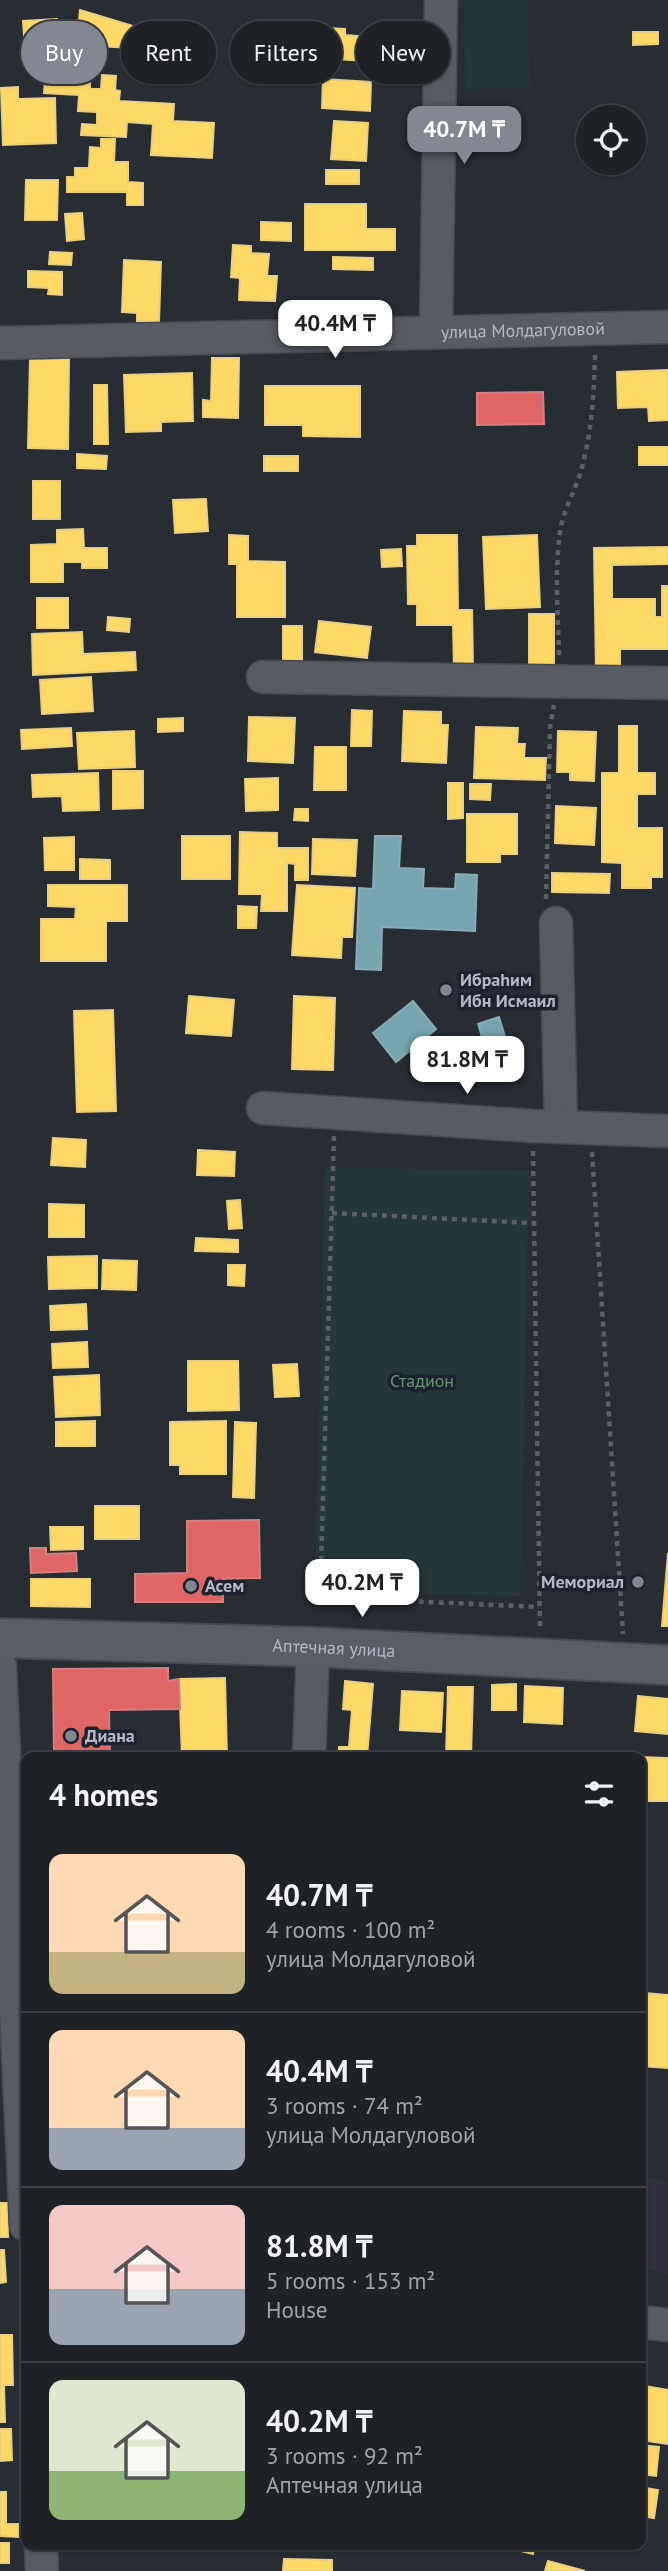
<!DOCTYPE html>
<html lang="en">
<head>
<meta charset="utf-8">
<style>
  body { margin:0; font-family:"PT Sans",sans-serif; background:#2b2f33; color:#f1f3f6; height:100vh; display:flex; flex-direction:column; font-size:26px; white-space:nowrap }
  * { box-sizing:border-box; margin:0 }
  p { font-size:23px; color:#a1a4a7 }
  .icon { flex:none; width:38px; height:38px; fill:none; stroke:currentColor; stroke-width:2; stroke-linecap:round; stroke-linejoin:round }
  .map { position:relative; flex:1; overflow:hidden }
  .side { position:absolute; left:21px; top:1752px; width:625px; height:798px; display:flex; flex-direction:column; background:#1e2227; border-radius:14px; box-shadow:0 2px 5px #0004,0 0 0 2px #3c3f44 }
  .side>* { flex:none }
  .top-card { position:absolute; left:21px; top:21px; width:626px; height:63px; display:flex; gap:14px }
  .controls { position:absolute; left:576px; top:105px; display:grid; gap:14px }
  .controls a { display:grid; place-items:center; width:70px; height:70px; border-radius:50%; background:#1e2227; box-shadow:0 2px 5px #0004,0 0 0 2px #3c3f44; font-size:35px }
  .price { position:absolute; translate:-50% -60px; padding:0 16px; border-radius:14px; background:#fff; color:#222; font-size:23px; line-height:46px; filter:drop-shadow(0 2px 4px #0008) }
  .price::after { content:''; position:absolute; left:50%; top:42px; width:21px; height:16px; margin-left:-10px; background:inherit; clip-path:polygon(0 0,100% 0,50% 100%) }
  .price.current { background:#828892; color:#fff }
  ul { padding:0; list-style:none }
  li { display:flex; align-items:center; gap:21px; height:175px; padding:0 28px }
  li+li { border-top:2px solid #3c3f44 }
  li span { display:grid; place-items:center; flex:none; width:196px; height:140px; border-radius:14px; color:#555 }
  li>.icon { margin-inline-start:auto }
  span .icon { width:84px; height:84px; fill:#fffc; stroke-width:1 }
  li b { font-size:30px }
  h2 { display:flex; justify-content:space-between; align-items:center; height:84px; padding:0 28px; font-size:30px }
  .tag { padding:0 24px; border-radius:32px; background:#1e2227; box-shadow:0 2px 5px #0004,0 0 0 2px #3c3f44; font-size:24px; line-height:63px }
  .tag.current { background:#828892; color:#fff }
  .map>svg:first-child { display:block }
  .medical { fill:#32303d }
  .green { fill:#26373a }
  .homes { fill:#ffd966; stroke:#e8cf82; stroke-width:2 }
  .shops { fill:#e06666; stroke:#d27f82; stroke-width:2 }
  .public { fill:#76a5af; stroke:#88abb6; stroke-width:2 }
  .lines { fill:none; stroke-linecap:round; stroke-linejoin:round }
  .minor-casing { stroke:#46494f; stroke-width:35 }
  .major-casing { stroke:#464951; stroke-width:42 }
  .path { stroke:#5b6066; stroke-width:4.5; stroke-dasharray:5 5; stroke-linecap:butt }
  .minor { stroke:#585b62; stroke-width:32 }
  .major { stroke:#5a5e64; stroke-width:38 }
  .poi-dot { fill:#828892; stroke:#1c232e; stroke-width:2.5 }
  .labels { text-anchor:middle; stroke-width:7; stroke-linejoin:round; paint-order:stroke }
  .street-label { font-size:18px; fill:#b2b9c5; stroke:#1c232e }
  .poi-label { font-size:18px; font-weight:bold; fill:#b2b9c5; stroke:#1c232e; text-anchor:start }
  .park-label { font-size:18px; fill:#6a9574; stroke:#1c232e }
</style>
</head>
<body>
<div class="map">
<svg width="668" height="2571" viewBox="0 0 668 2571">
  <rect width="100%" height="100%" fill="#282d34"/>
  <path class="medical" d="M647,2177L668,2182V2274L641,2266V2194Z"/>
  <g class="green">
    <path d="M464,0H528L529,88L465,89Z"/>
    <path d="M325,1167L529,1171L520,1596L315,1591Z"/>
  </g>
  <g class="homes">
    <path d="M80,10L136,27L132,48L96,46V67L26,66L23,21L57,19L60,36L68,38L69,21L79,20Z"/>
    <path d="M269,27L283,28V33L307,34V52L290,51V72L268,71Z"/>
    <path d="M326,28L345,29V35L370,37L371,28L399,30L397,63L336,59V53L316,52L317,40H325Z"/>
    <path d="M633,32H658V44L633,45Z"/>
    <path d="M102,75L116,76L115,90L120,91L119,101L174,104L173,121L214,123L212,158L151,155L153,124L127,122L126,137L81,135L82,124L97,125V112L78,111L79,95L44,93L45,79L90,81V89H101Z"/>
    <path d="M323,79L371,82L370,111L322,108Z"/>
    <path d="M18,87V99L55,98L56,143L3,145L1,88Z"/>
    <path d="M334,121L368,123L366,161L331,159Z"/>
    <path d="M101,139H115L114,162H128V182L143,183V205H127V192H67V177H75V168H89L90,147L101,148Z"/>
    <rect x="326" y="170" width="33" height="14"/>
    <path d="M26,180H58L57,220H25Z"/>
    <path d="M305,204H366V229H395V250H305Z"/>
    <path d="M82,213L84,239L67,241L65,214Z"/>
    <path d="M261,222L291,223V241L261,240Z"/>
    <path d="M233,245L251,246V253L269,254L267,276H277L275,301L239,300L240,278L231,277Z"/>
    <path d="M50,252L72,253L71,265L49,264Z"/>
    <path d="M333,257L373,258V270L333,269Z"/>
    <path d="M124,260L161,262L159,322L137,321V313L122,312Z"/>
    <path d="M28,271L62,272V295L48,294L49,288L28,287Z"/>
    <path d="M30,358L69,359L68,449L28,448Z"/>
    <path d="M212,358H239L238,418L203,417V400L211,401Z"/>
    <path d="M668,370V420L649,421L648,407L618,408L617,372Z"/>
    <path d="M192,373L193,421L161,422V431L126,432L124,375Z"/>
    <path d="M94,385H107L108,444H94Z"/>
    <path d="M265,386H360V437L303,436V425H265Z"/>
    <rect x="639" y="447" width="29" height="18"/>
    <path d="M77,454L107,456L106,469L77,468Z"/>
    <rect x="264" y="456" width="34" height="15"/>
    <rect x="33" y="481" width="27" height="38"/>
    <path d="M206,499L208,531L175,533L173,500Z"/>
    <path d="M83,529L84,548H107V568H82V562H63V582H31V545L57,544V530Z"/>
    <path d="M229,535L248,536V561L285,562V617H237V564H229Z"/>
    <path d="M417,535H457L458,610H472L473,668L454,669L453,625H417V604H408L407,546H417Z"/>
    <path d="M537,535L540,607L486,609L483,537Z"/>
    <path d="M668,547V564L612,565V599H655V617H662V586H668V649H620V671H596L594,548Z"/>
    <path d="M401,549L402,566L382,567L381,550Z"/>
    <rect x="37" y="598" width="31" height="30"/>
    <path d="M529,614H554V673L529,672Z"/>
    <path d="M108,617L130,619L129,632L107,630Z"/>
    <path d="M319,621L371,627L367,658L315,652Z"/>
    <rect x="283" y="626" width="19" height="37"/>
    <path d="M82,632L83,654L135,652L136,670L33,675L32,634Z"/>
    <path d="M91,677L93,711L42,714L40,680Z"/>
    <path d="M352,710L372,711L371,746H351Z"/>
    <path d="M404,711L441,712V725H448L446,763L402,761Z"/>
    <path d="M249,717L295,718L293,763L248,761Z"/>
    <path d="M183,718V731L158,732V719Z"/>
    <path d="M619,726H637V773H655V794H637V828H662V877H651V888H622V863L602,862V773H619Z"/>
    <path d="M476,727L518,728L517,744H525L524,758H546L545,780L474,778Z"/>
    <path d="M71,728L72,746L22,749L21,730Z"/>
    <path d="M134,731L135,767L79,769L77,733Z"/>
    <path d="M558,731L596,732L594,781L570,780V772H557Z"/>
    <path d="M315,747H346V790H314Z"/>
    <path d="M113,771H143V808L113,809Z"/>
    <path d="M98,773L99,810L63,811L62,796L33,797L32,775Z"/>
    <path d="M278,778V810L246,811L245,779Z"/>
    <path d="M448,783H463V818L448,819Z"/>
    <path d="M470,784H491L490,800L470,799Z"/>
    <path d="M556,806L596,808L594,845L555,843Z"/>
    <path d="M295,809H308V821L294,820Z"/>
    <path d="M467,814H517V854H500V862H467Z"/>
    <path d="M240,832L277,833V848H308V880H295V864L287,863V911H261L262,894H239Z"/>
    <rect x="182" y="836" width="48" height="43"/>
    <path d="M74,837V870H45L44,838Z"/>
    <path d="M313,839L357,840L355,876L312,874Z"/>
    <path d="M80,859L110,860V879H80Z"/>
    <path d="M552,873L610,874L609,893L552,892Z"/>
    <path d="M48,885H127V921H106V961H41V919H75L76,907L48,906Z"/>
    <path d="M297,885L355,888L352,937H342L341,958L292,955Z"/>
    <path d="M238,906L257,907L256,928H238Z"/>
    <path d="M189,996L234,1000L231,1036L186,1033Z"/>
    <path d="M294,996L335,998L333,1070L292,1069Z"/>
    <path d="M113,1010L116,1111L77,1112L74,1011Z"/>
    <path d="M53,1138L86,1140L85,1167L51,1165Z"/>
    <path d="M198,1150L235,1152L234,1176L197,1175Z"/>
    <path d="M240,1200L242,1228L229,1229L227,1201Z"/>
    <path d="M49,1204L84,1205V1237H49Z"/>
    <path d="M196,1238L238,1240V1252L195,1251Z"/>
    <path d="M97,1256V1288L49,1289L48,1257Z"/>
    <path d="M103,1260L137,1261L136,1290L102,1289Z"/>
    <path d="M228,1265H245L244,1286L228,1285Z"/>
    <path d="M86,1304L87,1329L51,1330L50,1306Z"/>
    <path d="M87,1342L88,1367L53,1368L52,1344Z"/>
    <path d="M188,1361H238L239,1410L188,1411Z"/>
    <path d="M297,1364L299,1396L275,1397L273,1365Z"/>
    <path d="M99,1375L100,1415L56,1417L54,1377Z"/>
    <path d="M95,1421V1446H56V1422Z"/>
    <path d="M226,1421V1474H180V1465H170V1422Z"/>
    <path d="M235,1422L256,1423L254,1498L233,1497Z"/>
    <rect x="95" y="1506" width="44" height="33"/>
    <path d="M50,1527H83V1549L51,1550Z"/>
    <path d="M668,1553V1626H662Z"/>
    <path d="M31,1579H90V1607L31,1606Z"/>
    <path d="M225,1678L227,1757H182L179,1679Z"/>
    <path d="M345,1681L373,1684L367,1757H338L339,1747H349L352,1710L343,1709Z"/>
    <path d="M516,1684V1710H492V1685Z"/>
    <path d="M525,1686L563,1688L562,1724L524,1722Z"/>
    <path d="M448,1687H473L471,1757H446Z"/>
    <path d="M402,1691L443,1693L441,1732L400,1730Z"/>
    <path d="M638,1696L668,1699V1734L635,1731Z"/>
    <path d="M640,1757L668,1758V1801H640Z"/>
    <path d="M644,1993L668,1995V2068L640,2066Z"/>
    <path d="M0,2203H7L8,2237H0Z"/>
    <path d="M0,2250H4L6,2282L0,2283Z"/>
    <path d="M0,2335H12L13,2385H4L5,2422H0Z"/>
    <path d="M645,2386L668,2390V2444L640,2440V2409Z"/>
    <path d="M0,2429H11L12,2460L0,2461Z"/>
    <path d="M640,2445L659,2447L656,2476L640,2474Z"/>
    <path d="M640,2487L658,2490L654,2518L640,2516Z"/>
    <path d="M0,2492H6V2524H19V2537L0,2536Z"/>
    <rect x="0" y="2543" width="9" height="20"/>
    <rect x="127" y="2544" width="51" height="7"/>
    <path d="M492,2544H535L533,2554Z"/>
    <path d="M284,2559L332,2560V2571H283Z"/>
    <path d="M548,2561L585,2571H545Z"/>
  </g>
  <g class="shops">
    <path d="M543,392L544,424L477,425V393Z"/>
    <path d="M259,1520L260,1578L223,1579V1602H135V1574L187,1573V1521Z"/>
    <path d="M30,1548H46V1554L76,1553L77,1571L31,1573Z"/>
    <path d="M168,1668V1681L179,1679L180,1709L109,1710L110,1757H54L53,1669Z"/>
  </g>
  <g class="public">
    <path d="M375,836H401L399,868L424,869L423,888L455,889L456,874L477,875L475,931L382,927L381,970L356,969L359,888L373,889Z"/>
    <path d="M413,1001L436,1029L396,1062L373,1033Z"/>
    <path d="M499,1017L509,1050L488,1056L478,1024Z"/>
  </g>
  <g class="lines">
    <defs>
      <g id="minor">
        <path d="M436,331L441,0"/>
        <path id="s1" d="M0,343L668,327"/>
        <path d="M263,677L668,683"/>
        <path d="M556,923L561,1126"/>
        <path d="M263,1108L533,1126L668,1131"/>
        <path d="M0,1666L26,2225"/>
        <path d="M309,1757L313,1647"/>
        <path d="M640,2322L668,2325"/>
        <path d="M41,2544L42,2571"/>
      </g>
      <g id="major">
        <path id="s2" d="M0,1638L313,1647L668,1665"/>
      </g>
    </defs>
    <use href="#minor" class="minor-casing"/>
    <use href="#major" class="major-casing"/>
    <g class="path">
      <path d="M559,655C558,612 554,568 561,526C565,507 576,489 581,471C592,431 594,394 595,354"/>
      <path d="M546,899L550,728L554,705"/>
      <path d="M334,1136L320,1597L539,1607"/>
      <path d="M533,1151L540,1629"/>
      <path d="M592,1152L623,1634"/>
      <path d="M332,1213L534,1223"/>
    </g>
    <use href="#minor" class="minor"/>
    <use href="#major" class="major"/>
  </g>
  <g class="poi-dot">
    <circle cx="446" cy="990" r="7"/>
    <circle cx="638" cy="1582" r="7"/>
    <circle cx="191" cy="1586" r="7"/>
    <circle cx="71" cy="1736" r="7"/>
  </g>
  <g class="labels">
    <g class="street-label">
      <text dy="6" stroke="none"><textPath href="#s1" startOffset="523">улица Молдагуловой</textPath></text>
      <text dy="6" stroke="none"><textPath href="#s2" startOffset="334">Аптечная улица</textPath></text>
    </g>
    <g class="poi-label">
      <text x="460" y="986">Ибраһим<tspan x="460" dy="21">Ибн Исмаил</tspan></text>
      <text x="624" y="1588" text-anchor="end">Мемориал</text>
      <text x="205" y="1592">Асем</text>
      <text x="85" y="1742">Диана</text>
    </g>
    <g class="park-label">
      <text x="422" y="1387">Стадион</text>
    </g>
  </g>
</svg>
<div class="controls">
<a><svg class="icon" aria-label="locate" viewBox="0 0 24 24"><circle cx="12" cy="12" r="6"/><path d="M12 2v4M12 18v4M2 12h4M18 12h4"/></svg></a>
</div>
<b class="price current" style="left:464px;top:166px">40.7M ₸</b>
<b class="price" style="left:335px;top:360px">40.4M ₸</b>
<b class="price" style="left:467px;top:1096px">81.8M ₸</b>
<b class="price" style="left:362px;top:1619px">40.2M ₸</b>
<div class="top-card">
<a class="tag current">Buy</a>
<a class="tag">Rent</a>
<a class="tag">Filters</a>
<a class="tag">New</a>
</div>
<section class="side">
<h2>4 homes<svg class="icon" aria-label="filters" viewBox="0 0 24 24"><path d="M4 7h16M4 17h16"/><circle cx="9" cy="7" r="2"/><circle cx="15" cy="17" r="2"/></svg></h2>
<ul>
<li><span style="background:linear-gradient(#ffd9b3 70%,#c2b280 0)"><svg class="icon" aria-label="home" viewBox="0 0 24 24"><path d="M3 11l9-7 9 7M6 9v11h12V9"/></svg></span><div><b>40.7M ₸</b><p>4 rooms · 100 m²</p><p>улица Молдагуловой</p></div></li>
<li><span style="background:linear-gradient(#ffd9b3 70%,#9aa5b1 0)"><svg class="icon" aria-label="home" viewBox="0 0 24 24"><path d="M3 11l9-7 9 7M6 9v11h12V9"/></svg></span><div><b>40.4M ₸</b><p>3 rooms · 74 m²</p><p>улица Молдагуловой</p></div></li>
<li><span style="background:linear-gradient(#f6c9c9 60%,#9aa5b1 0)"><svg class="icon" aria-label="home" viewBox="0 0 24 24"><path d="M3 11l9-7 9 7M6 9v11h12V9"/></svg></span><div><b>81.8M ₸</b><p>5 rooms · 153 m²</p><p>House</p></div></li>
<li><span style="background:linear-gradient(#dfe7d0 65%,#8fb573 0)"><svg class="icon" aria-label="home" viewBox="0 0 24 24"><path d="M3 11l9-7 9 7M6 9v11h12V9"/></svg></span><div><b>40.2M ₸</b><p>3 rooms · 92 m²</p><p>Аптечная улица</p></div></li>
</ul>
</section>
</div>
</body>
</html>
